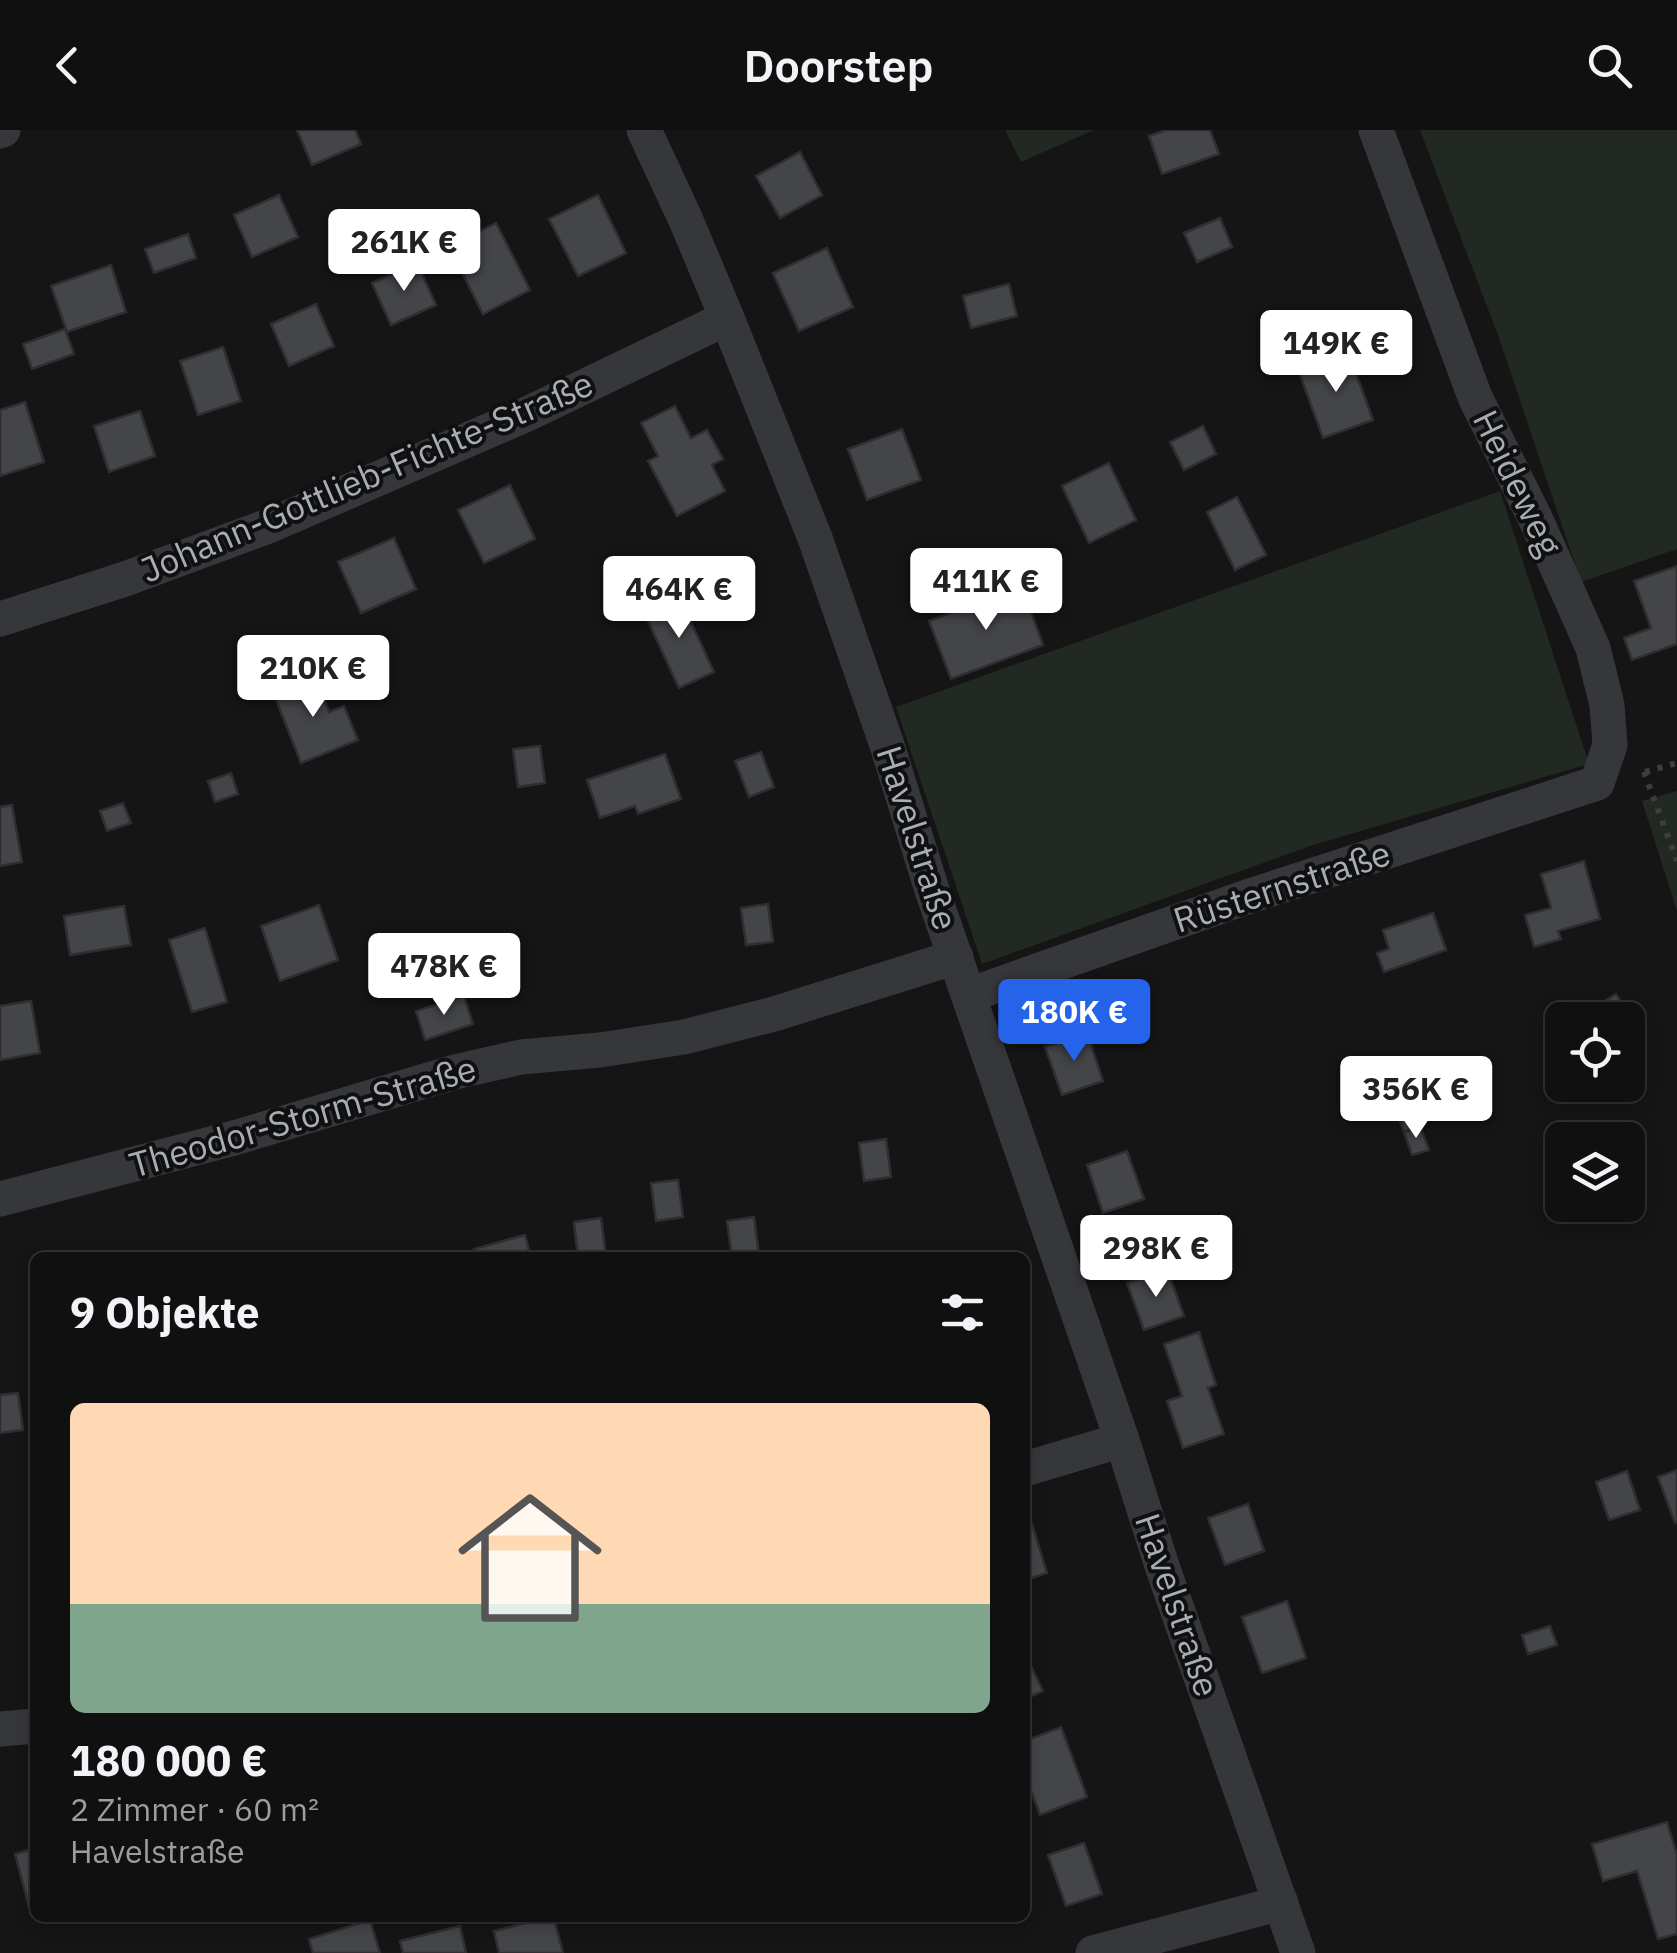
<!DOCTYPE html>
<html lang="de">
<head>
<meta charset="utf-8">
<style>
  body { margin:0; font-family:"IBM Plex Sans",sans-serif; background:#1e1e1e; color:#f1f3f6; height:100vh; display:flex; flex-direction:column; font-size:38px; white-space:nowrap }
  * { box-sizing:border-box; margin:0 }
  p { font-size:32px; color:#9c9d9f }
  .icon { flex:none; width:55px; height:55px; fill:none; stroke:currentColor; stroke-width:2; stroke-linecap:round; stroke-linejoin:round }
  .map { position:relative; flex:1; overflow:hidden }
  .panel { position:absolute; left:30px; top:1122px; width:1000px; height:670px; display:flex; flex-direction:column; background:#101010; border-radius:15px; box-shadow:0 5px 15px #0003,0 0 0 2px #303030 }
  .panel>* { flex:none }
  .buttons { position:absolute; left:1545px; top:872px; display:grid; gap:20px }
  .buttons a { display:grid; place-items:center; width:100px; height:100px; border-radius:15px; background:#101010; box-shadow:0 5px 15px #0003,0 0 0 2px #303030; font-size:50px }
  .price { position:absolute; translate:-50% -85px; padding:0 22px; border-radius:10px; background:#fff; color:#222; font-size:32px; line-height:65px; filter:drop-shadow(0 2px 5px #0008) }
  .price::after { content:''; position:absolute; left:50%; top:60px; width:30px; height:22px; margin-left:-15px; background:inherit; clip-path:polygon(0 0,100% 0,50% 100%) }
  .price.selected { background:#2563eb; color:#fff }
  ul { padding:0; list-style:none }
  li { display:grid; align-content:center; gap:20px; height:530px; padding:0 40px }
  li+li { border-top:2px solid #303030 }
  li span { display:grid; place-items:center; height:310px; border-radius:15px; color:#555 }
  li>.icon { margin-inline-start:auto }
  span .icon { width:180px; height:180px; fill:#fffc; stroke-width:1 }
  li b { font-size:42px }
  h2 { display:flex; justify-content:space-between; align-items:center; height:120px; padding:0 40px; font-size:42px }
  header { display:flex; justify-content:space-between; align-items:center; height:130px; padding:0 40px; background:#101010; font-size:45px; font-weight:600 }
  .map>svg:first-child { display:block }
  .green { fill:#222822 }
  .building { fill:#444549; stroke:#2f2f32; stroke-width:2.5 }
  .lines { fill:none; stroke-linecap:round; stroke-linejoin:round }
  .path { stroke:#3c3e42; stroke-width:6; stroke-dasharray:5 8; stroke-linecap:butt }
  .minor { stroke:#36373b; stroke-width:35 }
  .labels { text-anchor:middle; stroke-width:8; stroke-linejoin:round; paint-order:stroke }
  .street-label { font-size:35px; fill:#a8adb5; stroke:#101011 }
</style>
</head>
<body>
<header><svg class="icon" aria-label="back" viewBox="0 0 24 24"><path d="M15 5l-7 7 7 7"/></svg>Doorstep<svg class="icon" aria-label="search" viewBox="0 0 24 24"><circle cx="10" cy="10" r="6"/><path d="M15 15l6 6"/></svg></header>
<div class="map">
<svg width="1677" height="1823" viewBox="0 0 1677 1823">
  <rect width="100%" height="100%" fill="#151516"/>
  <g class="green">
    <path d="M1005,0H1094L1021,32Z"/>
    <path d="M1420,0H1677V419L1581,452L1499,208Z"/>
    <path d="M1500,361L1589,634L1313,715L982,834L896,577Z"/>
    <path d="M1677,661V781L1642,671Z"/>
  </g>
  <g class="building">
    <path d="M297,0H355L361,14L312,35Z"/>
    <path d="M1166,0H1210L1219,24L1162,44L1149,6Z"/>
    <path d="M800,22L822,65L780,88L756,46Z"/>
    <path d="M279,65L298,107L252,127L234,85Z"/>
    <path d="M598,65L626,123L578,146L549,89Z"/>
    <path d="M1220,88L1232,117L1197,132L1184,103Z"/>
    <path d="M496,93L530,160L483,184L449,117Z"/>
    <path d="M188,104L196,128L154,143L145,119Z"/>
    <path d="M827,118L853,177L799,201L773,143Z"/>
    <path d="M417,133L436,175L391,195L372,153Z"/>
    <path d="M111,135L126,182L67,202L51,156Z"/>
    <path d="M1009,154L1017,186L971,198L963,166Z"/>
    <path d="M316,174L334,216L289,236L271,194Z"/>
    <path d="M65,199L74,224L32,239L23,214Z"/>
    <path d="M223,217L241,271L198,285L180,231Z"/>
    <path d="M1348,221L1373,290L1323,308L1298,239Z"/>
    <path d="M25,272L44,332L0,346V280Z"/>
    <path d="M675,276L691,308L707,300L723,329L712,335L725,361L677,386L648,331L658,326L641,293Z"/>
    <path d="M140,281L155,326L109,342L94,296Z"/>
    <path d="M1203,296L1216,324L1184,340L1170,312Z"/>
    <path d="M902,299L921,350L867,370L848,319Z"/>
    <path d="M1109,333L1136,390L1089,413L1062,356Z"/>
    <path d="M510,355L535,409L484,433L458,380Z"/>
    <path d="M1237,367L1266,425L1235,440L1207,382Z"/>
    <path d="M394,408L416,459L361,483L338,432Z"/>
    <path d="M1677,436V514L1632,530L1624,508L1651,498L1634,451Z"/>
    <path d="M1022,457L1043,515L951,549L929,491Z"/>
    <path d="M678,464L714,542L679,558L643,480Z"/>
    <path d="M315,546L329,582L344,576L358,610L301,633L273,562Z"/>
    <path d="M540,616L545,653L518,657L513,619Z"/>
    <path d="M761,622L774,657L749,667L735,631Z"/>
    <path d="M665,624L681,669L638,684L635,676L600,688L587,650Z"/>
    <path d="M231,643L238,664L215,672L208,651Z"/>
    <path d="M123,673L131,693L107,701L100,681Z"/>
    <path d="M12,675L22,732L0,736V677Z"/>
    <path d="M1584,731L1600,789L1558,801L1561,809L1534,817L1525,785L1551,778L1541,744Z"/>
    <path d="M768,774L773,812L746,815L741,778Z"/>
    <path d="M319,775L338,830L280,851L261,796Z"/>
    <path d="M124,776L131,815L70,825L64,786Z"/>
    <path d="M1433,783L1446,820L1384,842L1377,823L1389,819L1383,800Z"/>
    <path d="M205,798L227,872L192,882L169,810Z"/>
    <path d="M1616,864L1639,900L1628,907V890H1593L1588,882Z"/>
    <path d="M464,866L473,894L425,910L416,881Z"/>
    <path d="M31,871L40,923L0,930V876Z"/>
    <path d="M1087,903L1103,951L1062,965L1045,917Z"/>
    <path d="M1412,973L1420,996L1404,1002L1395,979Z"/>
    <path d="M1420,996L1429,1020L1412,1025L1404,1002Z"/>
    <path d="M886,1009L891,1047L864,1051L859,1013Z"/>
    <path d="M1127,1021L1144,1069L1103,1083L1087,1035Z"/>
    <path d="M678,1050L683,1087L656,1091L651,1053Z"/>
    <path d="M754,1087L759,1125L732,1128L727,1091Z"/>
    <path d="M601,1088L606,1126L578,1128L574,1092Z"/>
    <path d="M525,1105L531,1128H477L474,1119Z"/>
    <path d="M1167,1139L1184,1186L1144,1200L1127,1153Z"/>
    <path d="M1199,1202L1216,1255L1208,1258L1224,1304L1183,1318L1167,1271L1182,1266L1164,1214Z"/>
    <path d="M18,1263L23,1300L0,1303V1265Z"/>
    <path d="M1677,1340V1392L1675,1393L1658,1347Z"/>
    <path d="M1627,1341L1640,1380L1609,1390L1596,1352Z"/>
    <path d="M1248,1374L1264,1421L1225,1435L1208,1388Z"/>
    <path d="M1025,1378H1027L1047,1443L1025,1450Z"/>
    <path d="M1287,1471L1306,1528L1262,1543L1242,1487Z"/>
    <path d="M1550,1496L1557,1515L1528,1524L1522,1505Z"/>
    <path d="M1025,1524L1043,1561L1025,1569Z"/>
    <path d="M1061,1597L1087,1667L1040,1685L1025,1644V1611Z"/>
    <path d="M1667,1692L1677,1725V1804L1658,1809L1637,1741L1603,1751L1592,1714Z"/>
    <path d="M1084,1713L1102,1764L1066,1776L1048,1725Z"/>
    <path d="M35,1718V1776L29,1777L15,1724Z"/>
    <path d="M546,1788H554L563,1823H499L494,1801Z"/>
    <path d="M370,1790L380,1823H313L309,1809Z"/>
    <path d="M460,1796L466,1823H403L400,1811Z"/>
  </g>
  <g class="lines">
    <g class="path">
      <path d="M1644,642L1677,731"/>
      <path d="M1645,642L1677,633"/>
    </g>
    <g class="minor">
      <path d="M644,0L685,88L727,188L815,408L887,615L932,760L1122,1310L1162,1436L1298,1823"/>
      <path d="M0,1L3,0"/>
      <path d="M0,489L125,449L271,395L525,285L727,188"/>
      <path d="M969,865L1244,768L1597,653L1610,615L1607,575L1593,518L1536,390L1475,267L1376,0"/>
      <path d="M0,1069L234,1008L455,942L521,927L600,920L684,907L774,884L956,827"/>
      <path d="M1025,1339L1122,1310"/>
      <path d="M0,1599L35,1596"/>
      <path d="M1093,1823L1281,1773"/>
    </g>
  </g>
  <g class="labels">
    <g class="street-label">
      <text transform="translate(367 347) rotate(-23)" y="12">Johann-Gottlieb-Fichte-Straße</text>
      <text transform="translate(1517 353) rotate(64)" y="12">Heideweg</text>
      <text transform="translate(917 708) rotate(72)" y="12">Havelstraße</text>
      <text transform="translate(1282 757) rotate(-18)" y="12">Rüsternstraße</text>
      <text transform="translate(303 987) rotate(-16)" y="12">Theodor-Storm-Straße</text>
      <text transform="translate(1177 1475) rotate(71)" y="12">Havelstraße</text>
    </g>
  </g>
</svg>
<div class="buttons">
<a><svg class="icon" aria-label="locate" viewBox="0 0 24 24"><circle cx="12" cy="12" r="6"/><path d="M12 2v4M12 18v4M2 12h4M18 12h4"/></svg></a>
<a><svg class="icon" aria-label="layers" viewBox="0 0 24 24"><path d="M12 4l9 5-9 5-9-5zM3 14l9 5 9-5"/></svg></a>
</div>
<b class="price" style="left:404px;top:164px">261K €</b>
<b class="price" style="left:1336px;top:265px">149K €</b>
<b class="price" style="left:986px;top:503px">411K €</b>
<b class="price" style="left:679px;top:511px">464K €</b>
<b class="price" style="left:313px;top:590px">210K €</b>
<b class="price" style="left:444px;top:888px">478K €</b>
<b class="price selected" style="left:1074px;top:934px">180K €</b>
<b class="price" style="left:1416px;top:1011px">356K €</b>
<b class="price" style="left:1156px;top:1170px">298K €</b>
<section class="panel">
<h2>9 Objekte<svg class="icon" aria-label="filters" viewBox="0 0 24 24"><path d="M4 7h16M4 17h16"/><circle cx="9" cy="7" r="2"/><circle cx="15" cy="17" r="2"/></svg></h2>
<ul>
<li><span style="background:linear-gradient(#ffd9b3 65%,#7fa58c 0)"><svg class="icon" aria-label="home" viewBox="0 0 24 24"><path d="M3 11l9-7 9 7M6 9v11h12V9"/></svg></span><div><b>180 000 €</b><p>2 Zimmer · 60 m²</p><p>Havelstraße</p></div></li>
</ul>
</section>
</div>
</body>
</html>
